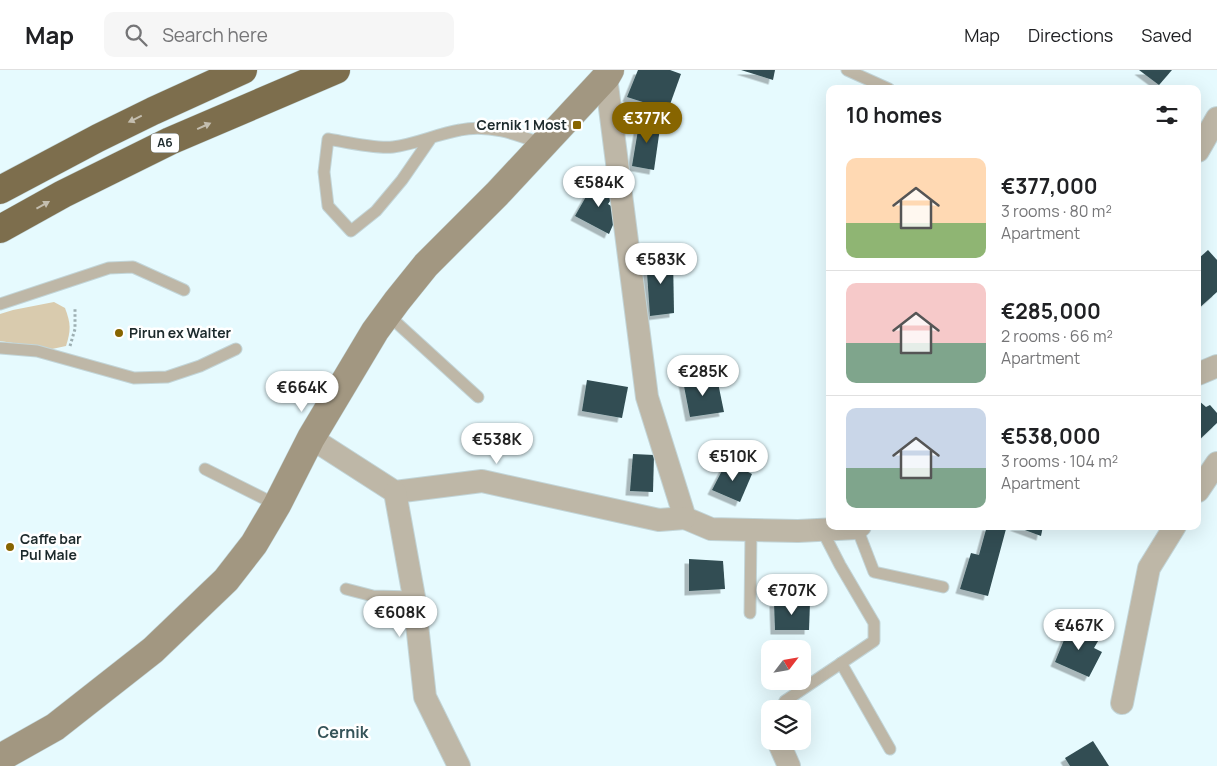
<!DOCTYPE html>
<html lang="en">
<head>
<meta charset="utf-8">
<style>
  body { margin:0; font-family:Manrope,sans-serif; background:#f6f6f6; color:#202124; height:100vh; display:flex; flex-direction:column; font-size:19px; white-space:nowrap }
  * { box-sizing:border-box; margin:0 }
  p { font-size:16px; color:#757577 }
  .icon { flex:none; width:28px; height:28px; fill:none; stroke:currentColor; stroke-width:2; stroke-linecap:round; stroke-linejoin:round }
  .map { position:relative; flex:1; overflow:hidden }
  .drawer { position:absolute; left:826px; top:15px; width:375px; height:445px; display:flex; flex-direction:column; background:#fff; border-radius:10px; box-shadow:0 5px 20px #0002 }
  .drawer>* { flex:none }
  .needle { width:32px; rotate:59deg }
  .tools { position:absolute; left:761px; top:570px; display:grid; gap:10px }
  .tools a { display:grid; place-items:center; width:50px; height:50px; border-radius:10px; background:#fff; box-shadow:0 5px 20px #0002; font-size:25px }
  .price { position:absolute; translate:-50% -42px; padding:0 11px; border-radius:18px; background:#fff; color:#222; font-size:16px; line-height:32px; filter:drop-shadow(0 1px 2px #0008) }
  .price::after { content:''; position:absolute; left:50%; top:30px; width:15px; height:11px; margin-left:-8px; background:inherit; clip-path:polygon(0 0,100% 0,50% 100%) }
  .price.on { background:#876500; color:#fff }
  ul { padding:0; list-style:none }
  li { display:flex; align-items:center; gap:15px; height:125px; padding:0 20px }
  li+li { border-top:1px solid #e0e0e0 }
  li span { display:grid; place-items:center; flex:none; width:140px; height:100px; border-radius:10px; color:#555 }
  li>.icon { margin-inline-start:auto }
  span .icon { width:60px; height:60px; fill:#fffc; stroke-width:1 }
  li b { font-size:21px }
  h2 { display:flex; justify-content:space-between; align-items:center; height:60px; padding:0 20px; font-size:21px }
  header { display:flex; align-items:center; gap:30px; box-sizing:border-box; height:70px; padding:0 25px; background:#fff; border-bottom:1px solid #e0e0e0 }
  header strong { font-size:24px }
  nav { display:flex; gap:28px; margin-inline-start:auto; font-size:18px }
  .search { width:350px; height:45px; background:#f6f6f6; display:flex; align-items:center; gap:12px; box-sizing:border-box; padding:0 18px; border-radius:10px; color:#757577; font-size:19px }
  .map>svg:first-child { display:block }
  .green { fill:#d9cbae }
  .building { fill:#304d52; filter:url(#shadow) }
  .lines { fill:none; stroke-linecap:round; stroke-linejoin:round }
  .lane-casing { stroke:#c2d5d8; stroke-width:13 }
  .street-casing { stroke:#c2d5d8; stroke-width:24 }
  .secondary-casing { stroke:#c2d5d8; stroke-width:29 }
  .highway-casing { stroke:#c2d5d8; stroke-width:29 }
  .path { stroke:#9dafb2; stroke-width:3; stroke-dasharray:2.5 2.5; stroke-linecap:butt }
  .lane { stroke:#beb7a7; stroke-width:11 }
  .street { stroke:#beb7a7; stroke-width:22 }
  .secondary { stroke:#a29781; stroke-width:28 }
  .highway { stroke:#7d6e4d; stroke-width:28 }
  .oneway { fill:#c4beaf }
  .poi-dot { fill:#876500; stroke:#fff; stroke-width:2 }
  .labels { text-anchor:middle; stroke-width:5; stroke-linejoin:round; paint-order:stroke }
  .shield { fill:#fff; stroke:#616a6b; stroke-width:1 }
  .shield-label { font-size:12px; font-weight:bold; fill:#1d2a2c }
  .poi-label { font-size:14px; font-weight:bold; fill:#1d2a2c; stroke:#fff; text-anchor:start }
  .quarter-label { font-size:16px; font-weight:bold; fill:#365459; stroke:#fff }
</style>
</head>
<body>
<header>
<strong>Map</strong>
<div class="search"><svg class="icon" aria-label="search" viewBox="0 0 24 24"><circle cx="10" cy="10" r="6"/><path d="M15 15l6 6"/></svg>Search here</div>
<nav><a>Map</a><a>Directions</a><a>Saved</a></nav>
</header>
<div class="map">
<svg width="1217" height="696" viewBox="0 0 1217 696">
  <defs>
    <filter id="shadow"><feDropShadow dx="-4.5" dy="4.5" stdDeviation="0" flood-color="#0004"/></filter>
  </defs>
  <rect width="100%" height="100%" fill="#e6fafe"/>
  <path class="green" d="M54,232L65,238C71,254 71,260 66,276L52,279L0,271V244L13,240Z"/>
  <g class="building">
    <path d="M638,0H670L681,4L668,40L627,27Z"/>
    <path d="M741,0H775L773,10Z"/>
    <path d="M1139,0H1172L1159,15Z"/>
    <path d="M640,48L661,51L654,100L632,96Z"/>
    <path d="M596,109L615,124L608,134L619,141L609,164L575,146Z"/>
    <path d="M1208,180L1217,190V222L1198,239V189Z"/>
    <path d="M673,187L674,243L650,246L646,188Z"/>
    <path d="M717,308L724,342L690,347L683,311Z"/>
    <path d="M587,310L628,317L622,348L582,341Z"/>
    <path d="M1198,330L1206,337L1210,335L1217,343V353L1198,371Z"/>
    <path d="M633,384L654,385L653,422L630,421Z"/>
    <path d="M727,391L752,404L740,432L712,420Z"/>
    <path d="M987,456L1006,459L988,526L960,519L971,483L979,485Z"/>
    <path d="M1014,456H1043L1041,466Z"/>
    <path d="M689,489L723,491L725,519L689,521Z"/>
    <path d="M774,532H810L809,560H775Z"/>
    <path d="M1071,553L1101,566L1094,578L1102,582L1089,607L1055,592Z"/>
    <path d="M1093,671L1109,696H1070L1065,688Z"/>
  </g>
  <g class="lines">
    <defs>
      <g id="lane">
        <path d="M847,0L889,19"/>
        <path d="M431,68L402,110L376,141L351,161L328,136L324,102L328,69C346,72 375,79 393,77C416,74 437,64 460,60C488,54 516,64 542,74"/>
        <path d="M0,234L109,198L133,197L184,220"/>
        <path d="M387,244L478,327"/>
        <path d="M0,278L37,281L134,308L167,307L200,296L236,279"/>
        <path d="M205,399L277,435"/>
        <path d="M857,458L874,502L943,517"/>
        <path d="M346,519L373,526L414,527"/>
        <path d="M750,543L751,460"/>
        <path d="M841,593L890,679"/>
        <path d="M781,639L785,631L874,571V553L840,495L822,460"/>
      </g>
      <g id="street">
        <path d="M606,7L647,327L685,448L711,459L798,461L857,458L860,456"/>
        <path d="M1198,81L1217,48"/>
        <path d="M1198,304L1217,296"/>
        <path d="M311,368L395,422L482,411L659,450L685,448"/>
        <path d="M1198,421L1217,393"/>
        <path d="M395,422L414,527L425,627L459,696"/>
        <path d="M1122,633L1149,498L1175,456"/>
        <path d="M778,671L789,696"/>
      </g>
      <path id="secondary" d="M0,688L55,657L153,580L226,510L254,474L277,435L311,368L375,261L397,231L426,195L497,124L606,7L610,0"/>
      <g id="highway">
        <path d="M0,120L98,68L153,41L243,0"/>
        <path d="M0,159L63,124L170,71L336,0"/>
      </g>
    </defs>
    <use href="#lane" class="lane-casing"/>
    <use href="#street" class="street-casing"/>
    <use href="#secondary" class="secondary-casing"/>
    <use href="#highway" class="highway-casing"/>
    <path class="path" d="M70,276L75,259V237"/>
    <use href="#lane" class="lane"/>
    <use href="#street" class="street"/>
    <use href="#secondary" class="secondary"/>
    <use href="#highway" class="highway"/>
  </g>
  <defs><path id="oneway-solid" d="M-6-.8H1V-3.2L6.5 0L1 3.2V.8H-6Z" transform="scale(1.25)"/></defs>
  <g class="oneway">
    <use href="#oneway-solid" transform="translate(135 49) rotate(154)"/>
    <use href="#oneway-solid" transform="translate(204 56) rotate(-24)"/>
    <use href="#oneway-solid" transform="translate(43 135) rotate(-29)"/>
  </g>
  <g class="poi-dot">
    <rect x="572" y="50" width="10" height="10" rx="2.5"/>
    <circle cx="119" cy="263" r="5"/>
    <circle cx="10" cy="477" r="5"/>
  </g>
  <g class="labels">
    <rect class="shield" x="151" y="63.5" width="28" height="19" rx="4"/>
    <g class="shield-label">
      <text x="165" y="77">A6</text>
    </g>
    <g class="poi-label">
      <text x="567" y="60" text-anchor="end">Cernik 1 Most</text>
      <text x="129" y="268">Pirun ex Walter</text>
      <text x="20" y="474">Caffe bar<tspan x="20" dy="16">Pul Male</tspan></text>
    </g>
    <g class="quarter-label">
      <text x="343" y="668">Cernik</text>
    </g>
  </g>
</svg>
<div class="tools">
<a><svg class="needle" viewBox="-14 -14 28 28"><path d="M0-13l5 13h-10z" fill="#e53935"/><path d="M0 13l5-13h-10z" fill="#757577"/></svg></a>
<a><svg class="icon" aria-label="layers" viewBox="0 0 24 24"><path d="M12 4l9 5-9 5-9-5zM3 14l9 5 9-5"/></svg></a>
</div>
<b class="price on" style="left:647px;top:74px">€377K</b>
<b class="price" style="left:599px;top:138px">€584K</b>
<b class="price" style="left:661px;top:215px">€583K</b>
<b class="price" style="left:703px;top:327px">€285K</b>
<b class="price" style="left:302px;top:343px">€664K</b>
<b class="price" style="left:497px;top:395px">€538K</b>
<b class="price" style="left:733px;top:412px">€510K</b>
<b class="price" style="left:792px;top:546px">€707K</b>
<b class="price" style="left:400px;top:568px">€608K</b>
<b class="price" style="left:1079px;top:581px">€467K</b>
<section class="drawer">
<h2>10 homes<svg class="icon" aria-label="filters" viewBox="0 0 24 24"><path d="M4 7h16M4 17h16"/><circle cx="9" cy="7" r="2"/><circle cx="15" cy="17" r="2"/></svg></h2>
<ul>
<li><span style="background:linear-gradient(#ffd9b3 65%,#8fb573 0)"><svg class="icon" aria-label="home" viewBox="0 0 24 24"><path d="M3 11l9-7 9 7M6 9v11h12V9"/></svg></span><div><b>€377,000</b><p>3 rooms · 80 m²</p><p>Apartment</p></div></li>
<li><span style="background:linear-gradient(#f6c9c9 60%,#7fa58c 0)"><svg class="icon" aria-label="home" viewBox="0 0 24 24"><path d="M3 11l9-7 9 7M6 9v11h12V9"/></svg></span><div><b>€285,000</b><p>2 rooms · 66 m²</p><p>Apartment</p></div></li>
<li><span style="background:linear-gradient(#c9d6e8 60%,#7fa58c 0)"><svg class="icon" aria-label="home" viewBox="0 0 24 24"><path d="M3 11l9-7 9 7M6 9v11h12V9"/></svg></span><div><b>€538,000</b><p>3 rooms · 104 m²</p><p>Apartment</p></div></li>
</ul>
</section>
</div>
</body>
</html>
